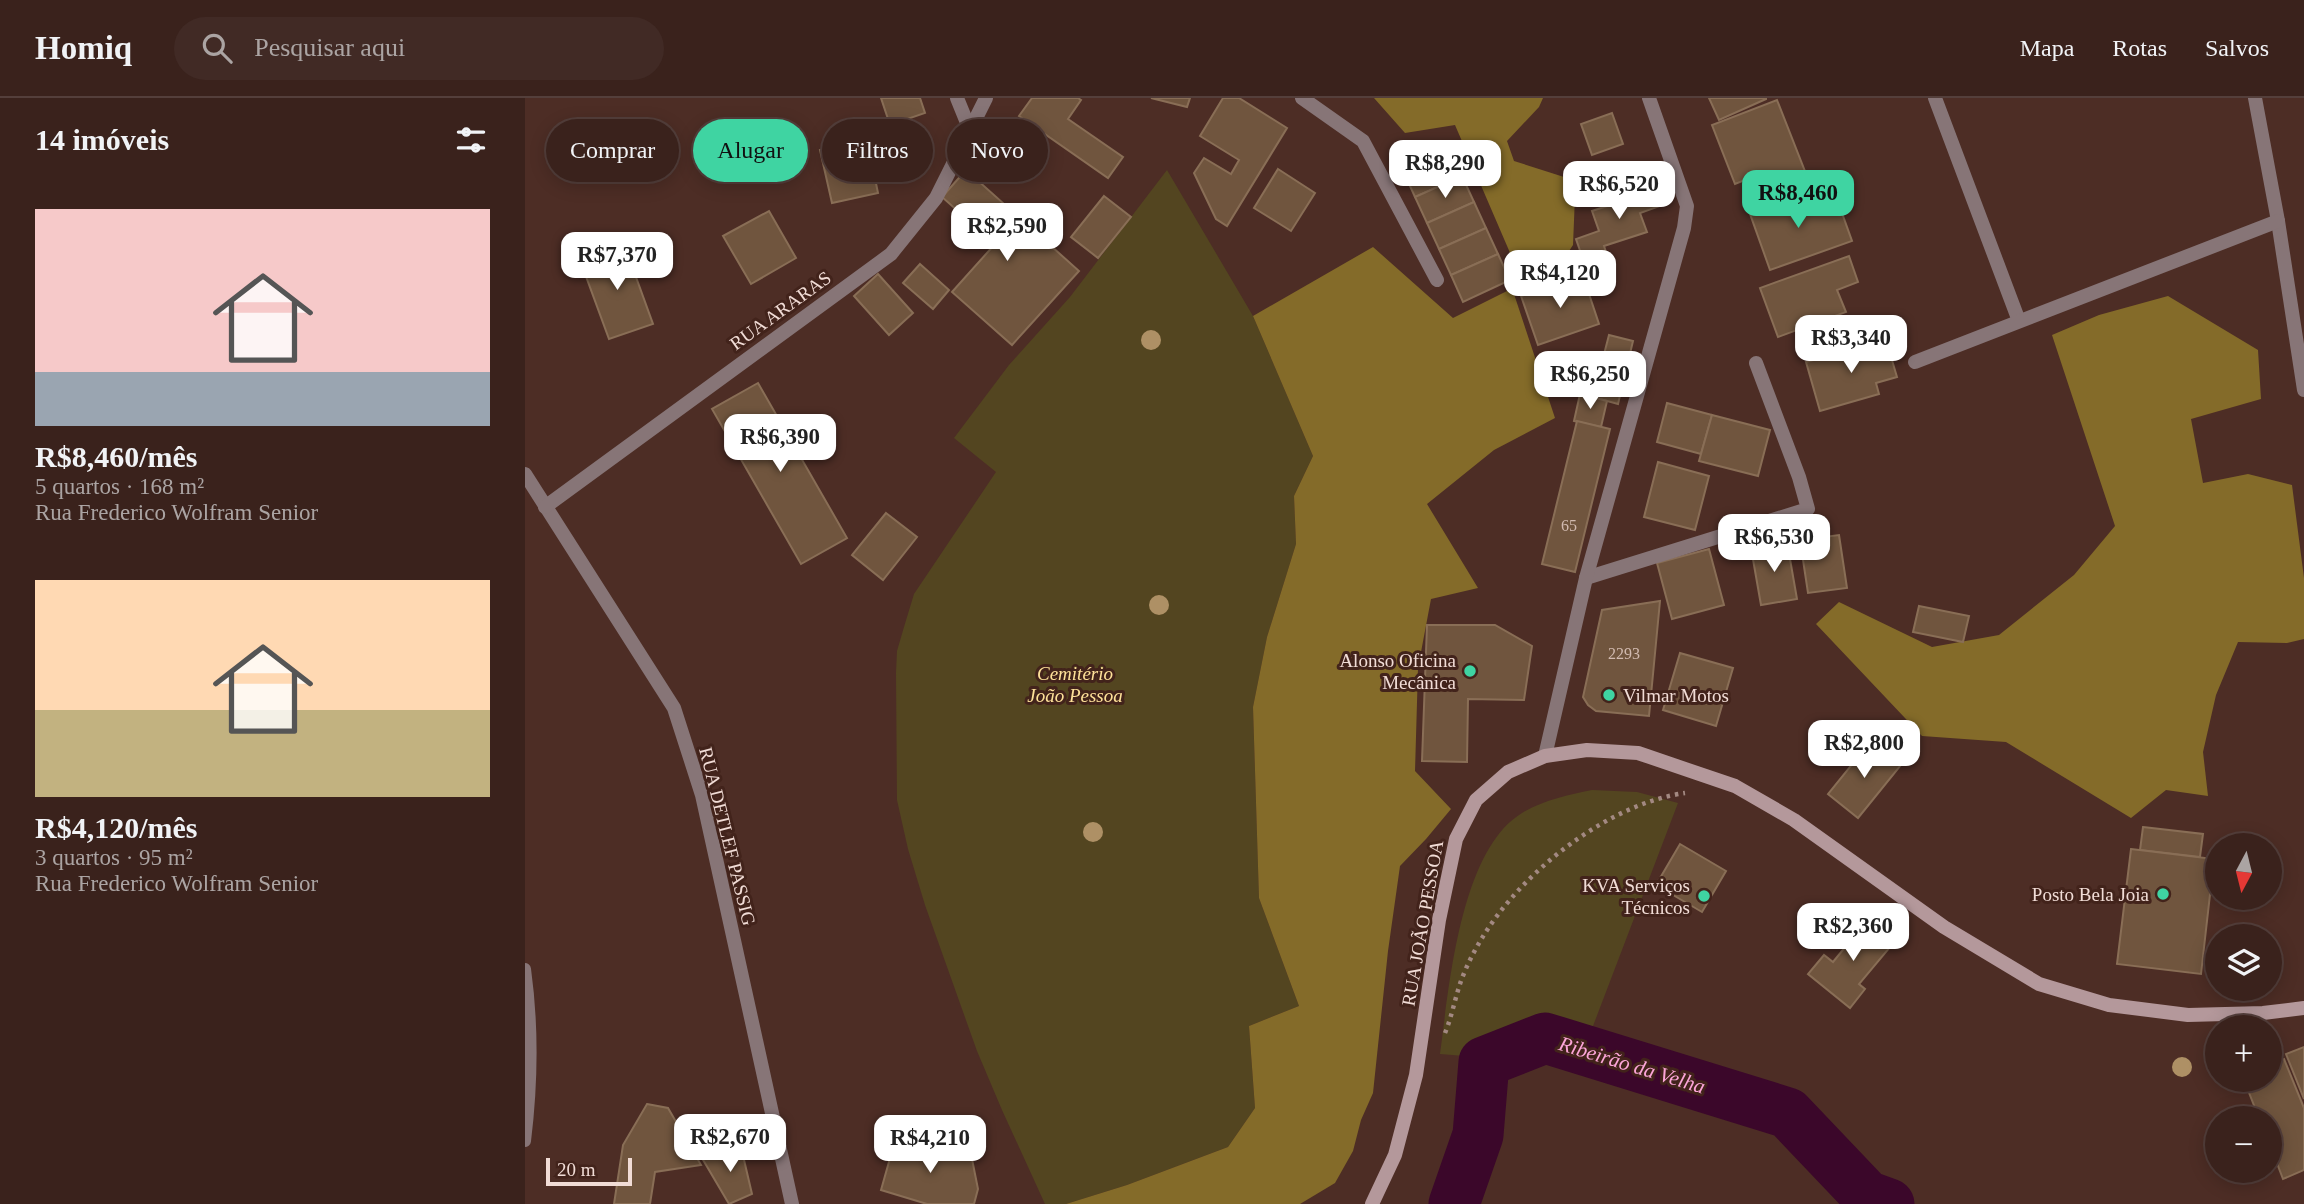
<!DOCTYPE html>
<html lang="pt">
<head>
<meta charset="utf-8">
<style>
  body { margin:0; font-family:"Times New Roman",serif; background:#412a25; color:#f1f3f6; height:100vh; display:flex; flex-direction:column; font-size:26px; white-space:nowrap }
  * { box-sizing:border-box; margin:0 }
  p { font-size:23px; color:#aba4a3 }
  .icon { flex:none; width:38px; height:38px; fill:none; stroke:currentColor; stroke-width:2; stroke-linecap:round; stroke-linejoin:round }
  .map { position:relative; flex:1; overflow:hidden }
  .details { display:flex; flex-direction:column; background:#3a221c; width:525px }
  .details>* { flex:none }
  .hud { position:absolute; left:21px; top:21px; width:665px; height:63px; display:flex; gap:14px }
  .needle { width:46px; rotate:187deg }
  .buttons { position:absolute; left:1680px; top:735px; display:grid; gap:14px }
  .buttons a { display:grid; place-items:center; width:77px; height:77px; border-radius:50%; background:#3a221c; box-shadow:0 4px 18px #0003,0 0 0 2px #543f3b; font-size:35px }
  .scale { position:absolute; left:21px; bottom:18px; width:86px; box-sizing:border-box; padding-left:7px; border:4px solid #f1dcd6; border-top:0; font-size:19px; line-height:24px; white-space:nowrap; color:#f1dcd6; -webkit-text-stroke:5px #42231b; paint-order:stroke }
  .price { position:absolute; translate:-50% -60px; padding:0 16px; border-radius:14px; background:#fff; color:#222; font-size:23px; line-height:46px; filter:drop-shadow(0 2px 4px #0008) }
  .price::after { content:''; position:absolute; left:50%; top:42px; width:21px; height:16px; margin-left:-10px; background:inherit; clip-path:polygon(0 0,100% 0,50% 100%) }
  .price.current { background:#3fd4a2; color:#111 }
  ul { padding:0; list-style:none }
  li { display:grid; align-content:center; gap:14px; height:371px; padding:0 35px }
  li span { display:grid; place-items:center; height:217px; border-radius:0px; color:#555 }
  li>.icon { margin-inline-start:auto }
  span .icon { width:126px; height:126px; fill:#fffc; stroke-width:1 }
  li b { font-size:30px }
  h2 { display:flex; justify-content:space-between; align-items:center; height:84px; padding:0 35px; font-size:30px }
  .chip { padding:0 24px; border-radius:32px; background:#3a221c; box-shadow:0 4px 18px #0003,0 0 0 2px #543f3b; font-size:24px; line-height:63px }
  .chip.current { background:#3fd4a2; color:#111 }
  header { display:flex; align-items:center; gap:42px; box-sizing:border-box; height:98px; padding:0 35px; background:#3a221c; border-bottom:2px solid #543f3b }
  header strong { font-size:33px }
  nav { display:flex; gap:38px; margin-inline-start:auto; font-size:24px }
  .search { width:490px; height:63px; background:#412a25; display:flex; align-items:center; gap:18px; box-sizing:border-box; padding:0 24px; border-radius:38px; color:#aba4a3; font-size:26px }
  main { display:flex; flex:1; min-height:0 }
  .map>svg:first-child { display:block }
  .green { fill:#534520 }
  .forest { fill:#846b29 }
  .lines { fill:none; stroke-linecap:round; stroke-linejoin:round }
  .river { stroke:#3b072a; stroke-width:51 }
  .building { fill:#70553e; stroke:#896e56; stroke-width:2 }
  .path { stroke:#a38982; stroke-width:4.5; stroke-dasharray:3.5 5; stroke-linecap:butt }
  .lane { stroke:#877577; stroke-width:12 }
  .street { stroke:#877577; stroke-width:14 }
  .secondary { stroke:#b4989b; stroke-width:14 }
  .tree { fill:#ae9065 }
  .poi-dot { fill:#3fd4a2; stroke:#42231b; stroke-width:2.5 }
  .labels { text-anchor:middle; stroke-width:6; stroke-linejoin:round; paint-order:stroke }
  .number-label { font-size:16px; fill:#d1bab0 }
  .street-label { font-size:19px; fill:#f1dcd6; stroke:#42231b }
  .poi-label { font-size:19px; fill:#f1dcd6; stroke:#42231b; text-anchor:end }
  .park-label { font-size:19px; font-style:italic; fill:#fee199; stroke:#42231b }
  .water-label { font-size:21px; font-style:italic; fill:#fca5d8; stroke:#42231b }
</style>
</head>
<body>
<header>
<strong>Homiq</strong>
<div class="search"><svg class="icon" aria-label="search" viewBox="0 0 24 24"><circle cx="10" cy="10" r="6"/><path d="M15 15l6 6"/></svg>Pesquisar aqui</div>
<nav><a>Mapa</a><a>Rotas</a><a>Salvos</a></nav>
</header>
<main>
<section class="details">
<h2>14 imóveis<svg class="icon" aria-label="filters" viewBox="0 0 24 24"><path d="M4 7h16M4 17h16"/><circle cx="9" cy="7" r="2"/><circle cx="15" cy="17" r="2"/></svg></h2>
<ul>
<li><span style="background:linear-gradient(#f6c9c9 75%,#9aa5b1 0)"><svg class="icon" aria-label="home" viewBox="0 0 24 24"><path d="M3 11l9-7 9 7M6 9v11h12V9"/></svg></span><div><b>R$8,460/mês</b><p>5 quartos · 168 m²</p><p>Rua Frederico Wolfram Senior</p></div></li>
<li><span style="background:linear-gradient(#ffd9b3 60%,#c2b280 0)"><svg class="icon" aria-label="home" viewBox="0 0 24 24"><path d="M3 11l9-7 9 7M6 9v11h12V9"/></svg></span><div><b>R$4,120/mês</b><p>3 quartos · 95 m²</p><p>Rua Frederico Wolfram Senior</p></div></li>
</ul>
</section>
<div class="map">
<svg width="1779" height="1106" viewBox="0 0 1779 1106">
  <rect width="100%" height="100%" fill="#4d2d25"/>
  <g class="green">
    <path d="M642,72L728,218L788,358L769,398L771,446L742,539L728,609L734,800L774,908L724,928L730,1010L703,1049L602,1087L541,1106H520L477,1012L452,953L400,807L383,751L372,702L371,575L372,553L379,529L389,496L471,374L429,340L484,267L545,199Z"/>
    <path d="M1067,692L1112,694L1153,705L1068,928L1001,927L967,943L952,959L915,956C924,890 935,752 997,715C1019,702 1043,697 1067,692Z"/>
  </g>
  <g class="forest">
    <path d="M849,0H1018L1014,9L982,43L989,63L1039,79L1050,98L1048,147L1029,176L989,196L1030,320L969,352L902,406L953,490L906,501L893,570L890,673L926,711L901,741L875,768L863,853L848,995L836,1022L828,1053L810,1085L775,1106H541L602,1087L703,1049L730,1010L724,928L774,908L734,800L728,609L742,539L771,446L769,398L788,358L728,218L848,149L928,220L998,185L930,27L880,35Z"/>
    <path d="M1643,198L1733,252L1736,301L1666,321L1678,385L1723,376L1767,387L1779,480V541L1762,545L1713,544L1691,597L1678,654L1683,698L1641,692L1606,720L1481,644L1397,638L1291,526L1314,504L1407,549L1474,537L1549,477L1590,428L1527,237L1574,217Z"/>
  </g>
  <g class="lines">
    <path class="river" d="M929,1106L953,1037L959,964L1020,940L1263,1015L1342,1098L1364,1106"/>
  </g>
  <g class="building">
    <path d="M356,0H395L400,15L365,27Z"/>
    <path d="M507,0H553L556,2L543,21L598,59L583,80L494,18Z"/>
    <path d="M626,0H665L662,9Z"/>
    <path d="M698,0H714L762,30L702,128L691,121L669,75L679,60L706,76L714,62L675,38Z"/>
    <path d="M1184,0H1241V1L1194,22Z"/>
    <path d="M1252,2L1283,81L1237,98L1230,78L1210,86L1187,27Z"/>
    <path d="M1087,15L1098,46L1067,57L1056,26Z"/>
    <path d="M342,42L353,95L307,105L295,52Z"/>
    <path d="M925,52L937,78L890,99L878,73Z"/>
    <path d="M753,71L790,95L766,133L729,110Z"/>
    <path d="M441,72L554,173L487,247L427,194L470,146L417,99Z"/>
    <path d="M937,78L949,104L902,125L890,99Z"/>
    <path d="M1126,81L1135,108L1115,115L1122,134L1079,148L1082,157L1059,164L1051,141L1074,133L1067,113L1107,100L1104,89Z"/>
    <path d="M1270,97L1296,109L1313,104L1327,143L1245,172L1224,113Z"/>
    <path d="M579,98L606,119L573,160L546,139Z"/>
    <path d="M949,104L961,130L914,151L902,125Z"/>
    <path d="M244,113L271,160L226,186L198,138Z"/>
    <path d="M961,130L973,156L926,177L914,151Z"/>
    <path d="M99,146L128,226L84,241L55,162Z"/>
    <path d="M973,156L985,182L938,204L926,177Z"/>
    <path d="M1324,158L1333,184L1312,192L1321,214L1253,239L1235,190Z"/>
    <path d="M395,166L424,192L408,211L378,185Z"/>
    <path d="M353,176L388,215L364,237L329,198Z"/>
    <path d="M1058,178L1074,226L1013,247L996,198Z"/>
    <path d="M1084,237L1108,243L1093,306L1068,299Z"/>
    <path d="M1361,242L1372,279L1351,285L1354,296L1295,313L1281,264Z"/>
    <path d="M233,285L322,440L276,466L187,311Z"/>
    <path d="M1055,296L1082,303L1076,329L1049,323Z"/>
    <path d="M1142,305L1187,317L1176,356L1132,344Z"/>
    <path d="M1187,317L1245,332L1233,378L1174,363Z"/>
    <path d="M1052,323L1085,331L1050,474L1017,466Z"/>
    <path d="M1133,364L1184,378L1170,432L1119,419Z"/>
    <path d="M361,415L392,439L358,482L327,457Z"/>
    <path d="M1314,437L1322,490L1283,495L1275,442Z"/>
    <path d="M1262,444L1272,501L1236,507L1226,450Z"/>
    <path d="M1184,451L1199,507L1147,521L1132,465Z"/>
    <path d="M1135,503L1124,618L1071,613L1063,607L1058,599L1077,512Z"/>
    <path d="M1394,508L1444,518L1438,544L1388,534Z"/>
    <path d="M902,527H970L1007,548L999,602L943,601L942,664L897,663Z"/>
    <path d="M1155,555L1208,570L1191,628L1138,612Z"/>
    <path d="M1346,643L1376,667L1333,720L1303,696Z"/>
    <path d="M1618,729L1678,736L1675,759L1615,752Z"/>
    <path d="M1155,746L1201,773L1177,814L1131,787Z"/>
    <path d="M1606,751L1689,761L1676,876L1592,866Z"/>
    <path d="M1344,820L1371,842L1334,886L1340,891L1325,910L1283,876L1299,857L1308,864Z"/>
    <path d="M1779,949V1001L1761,956Z"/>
    <path d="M1759,961L1779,1010V1072L1758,1081L1745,1047V1020H1734L1719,982H1745V967Z"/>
    <path d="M122,1006L143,1010L176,1067L130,1074L125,1106H89L98,1047Z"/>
    <path d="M371,1039L447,1061L453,1091L449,1106H402L356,1092Z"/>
    <path d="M216,1049L227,1096L204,1106L177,1060Z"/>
  </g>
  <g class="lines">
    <path class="path" d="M920,935C927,918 930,900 936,883C941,869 949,853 957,840C997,774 1082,706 1160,695"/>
    <path class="lane" d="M0,871C8,929 7,986 0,1043"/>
    <g class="street">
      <path d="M432,0L445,32"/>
      <path d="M777,0L838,43L912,182"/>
      <path d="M1410,0L1494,223"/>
      <path d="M1730,0L1753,123L1779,292"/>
      <path d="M1390,264L1753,123"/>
      <path d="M0,376L149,610L177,697L267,1106"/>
      <path d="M20,409L366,156L411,100L461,0"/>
      <path d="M1061,480L1283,411L1274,379L1231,265"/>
      <path d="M1020,658L1061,480L1159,130L1162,108L1124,0"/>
    </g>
    <path class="secondary" d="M847,1106L870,1057L891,977L914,822L931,741L951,702L983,674L1020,658L1062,652L1113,655L1210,688L1269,722L1419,829L1514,886L1584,907L1663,917L1738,915L1779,910"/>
  </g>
  <g class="tree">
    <circle cx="626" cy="242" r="10"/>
    <circle cx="634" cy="507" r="10"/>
    <circle cx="568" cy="734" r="10"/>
    <circle cx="1657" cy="969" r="10"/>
  </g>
  <g class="poi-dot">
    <circle cx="945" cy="573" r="7"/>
    <circle cx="1084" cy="597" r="7"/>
    <circle cx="1638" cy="796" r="7"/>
    <circle cx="1179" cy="798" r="7"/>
  </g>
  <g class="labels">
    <g class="number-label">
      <text x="1044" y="433">65</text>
      <text x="1099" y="561">2293</text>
    </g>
    <g class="street-label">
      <text transform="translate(255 212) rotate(-36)" y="7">RUA ARARAS</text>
      <text transform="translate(203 738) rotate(76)" y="7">RUA DETLEF PASSIG</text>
      <text transform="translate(897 825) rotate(-80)" y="7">RUA JOÃO PESSOA</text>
    </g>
    <g class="poi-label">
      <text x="931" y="569">Alonso Oficina<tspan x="931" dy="22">Mecânica</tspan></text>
      <text x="1098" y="604" text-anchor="start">Vilmar Motos</text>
      <text x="1165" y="794">KVA Serviços<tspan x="1165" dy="22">Técnicos</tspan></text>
      <text x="1624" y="803">Posto Bela Joia</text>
    </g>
    <g class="park-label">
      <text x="550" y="582">Cemitério<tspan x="550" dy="22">João Pessoa</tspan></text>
    </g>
    <g class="water-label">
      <text transform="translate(1107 967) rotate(17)" y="7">Ribeirão da Velha</text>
    </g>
  </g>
</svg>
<div class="buttons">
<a><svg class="needle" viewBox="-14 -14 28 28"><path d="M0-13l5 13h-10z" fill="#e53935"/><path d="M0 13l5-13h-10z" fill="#aba4a3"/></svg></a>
<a><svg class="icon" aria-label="layers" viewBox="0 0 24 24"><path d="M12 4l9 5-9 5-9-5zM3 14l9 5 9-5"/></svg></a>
<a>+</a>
<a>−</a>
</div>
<div class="scale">20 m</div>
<b class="price" style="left:920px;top:102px">R$8,290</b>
<b class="price" style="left:1094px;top:123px">R$6,520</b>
<b class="price current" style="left:1273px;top:132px">R$8,460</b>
<b class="price" style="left:482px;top:165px">R$2,590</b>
<b class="price" style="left:92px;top:194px">R$7,370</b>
<b class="price" style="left:1035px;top:212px">R$4,120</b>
<b class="price" style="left:1326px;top:277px">R$3,340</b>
<b class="price" style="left:1065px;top:313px">R$6,250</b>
<b class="price" style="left:255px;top:376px">R$6,390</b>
<b class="price" style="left:1249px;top:476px">R$6,530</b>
<b class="price" style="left:1339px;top:682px">R$2,800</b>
<b class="price" style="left:1328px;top:865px">R$2,360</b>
<b class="price" style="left:205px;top:1076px">R$2,670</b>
<b class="price" style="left:405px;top:1077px">R$4,210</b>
<div class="hud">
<a class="chip">Comprar</a>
<a class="chip current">Alugar</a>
<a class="chip">Filtros</a>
<a class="chip">Novo</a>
</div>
</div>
</main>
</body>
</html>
